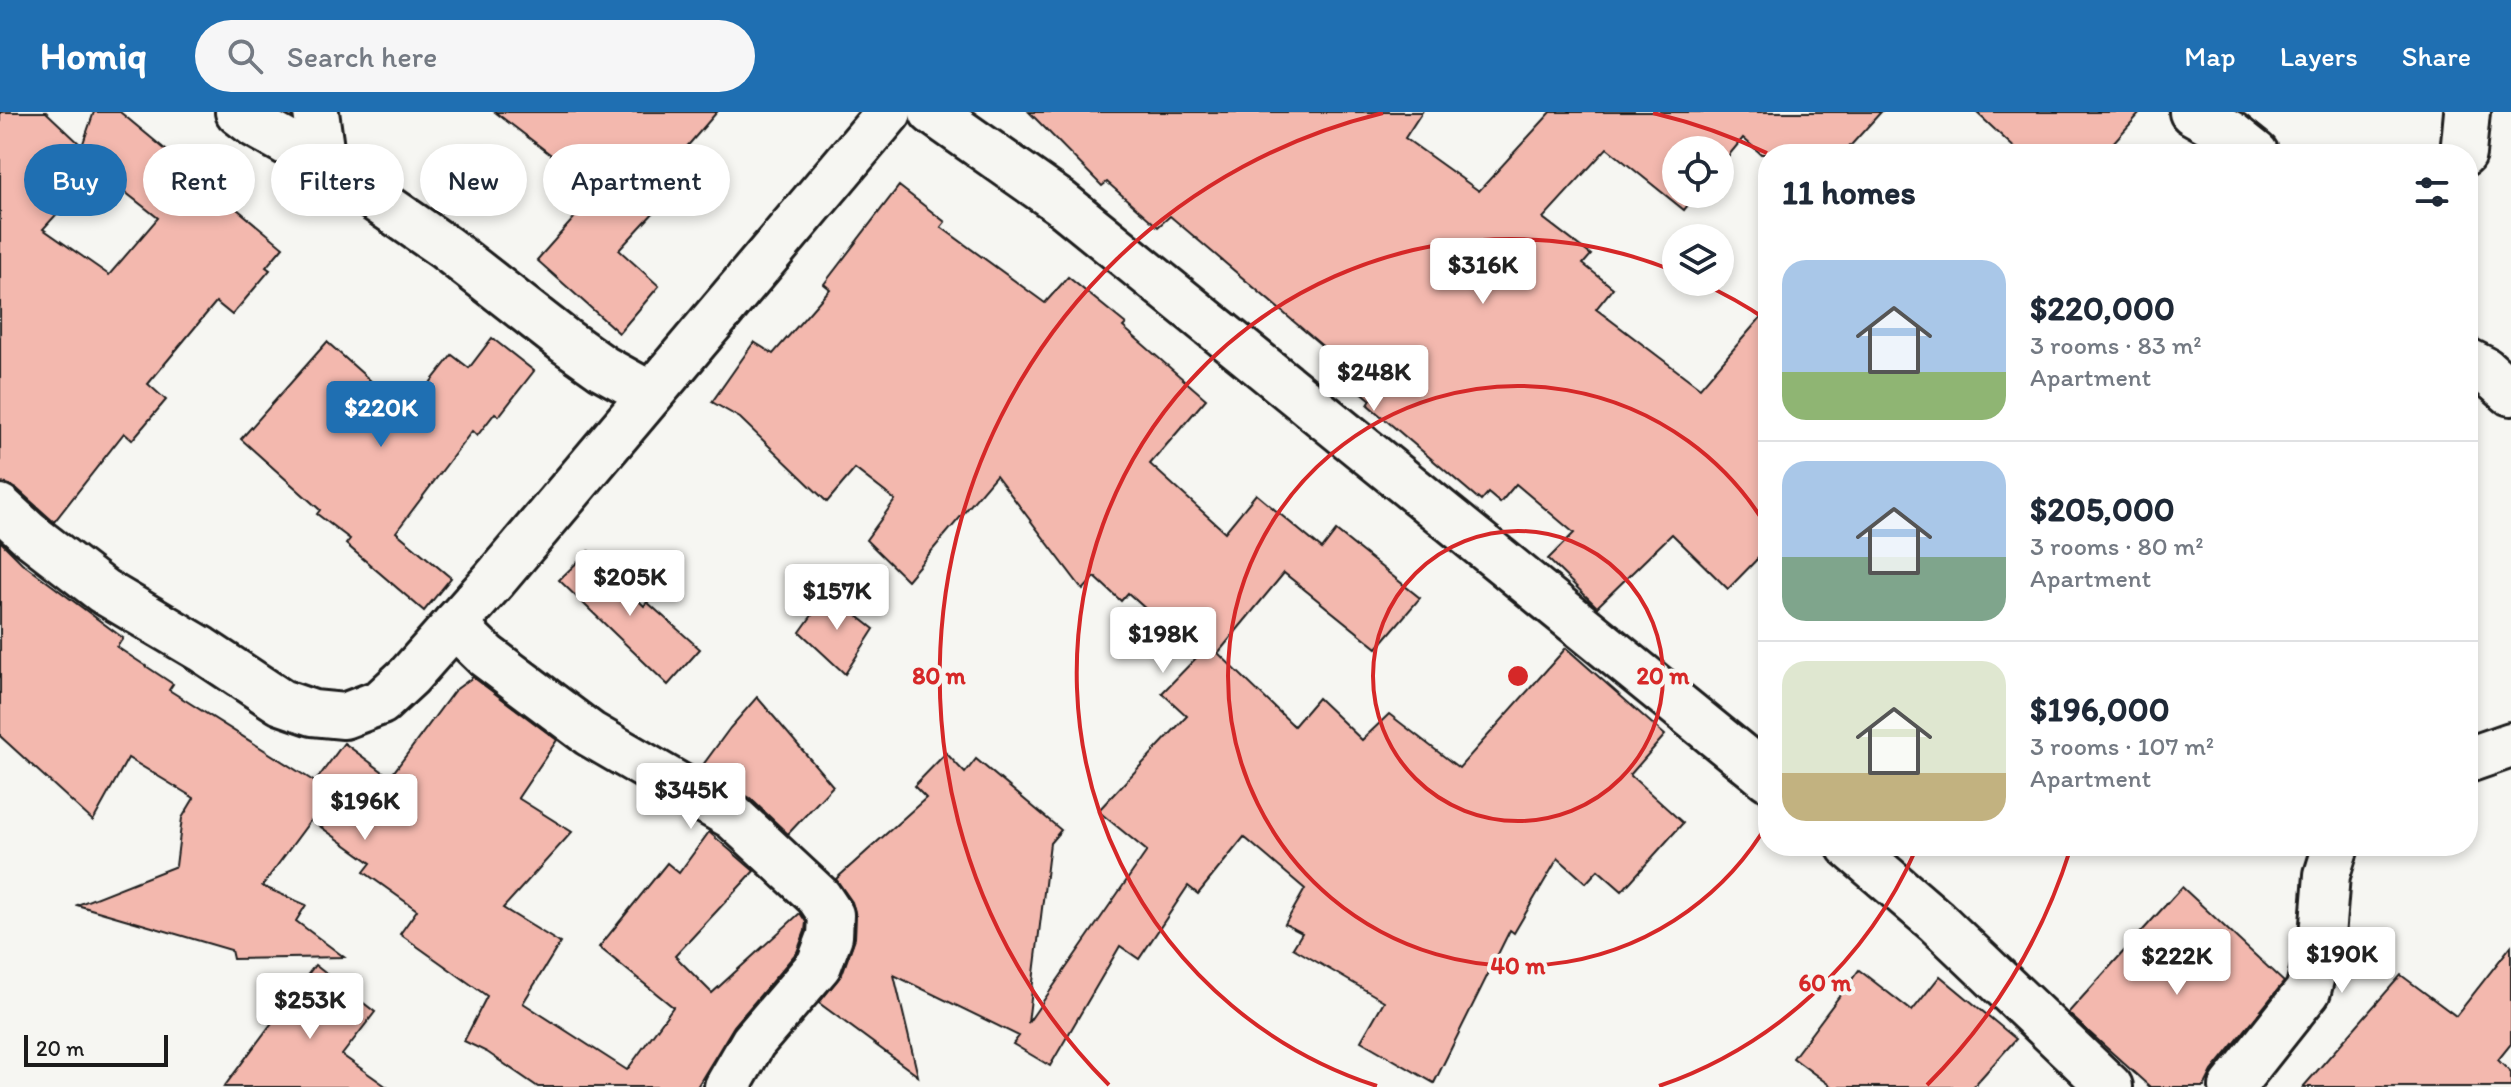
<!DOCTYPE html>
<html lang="en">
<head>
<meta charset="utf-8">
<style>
  body { margin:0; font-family:Itim,sans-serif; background:#f6f6f7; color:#1f2937; height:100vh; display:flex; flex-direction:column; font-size:30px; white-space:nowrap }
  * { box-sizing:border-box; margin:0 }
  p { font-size:26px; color:#747a83 }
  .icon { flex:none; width:44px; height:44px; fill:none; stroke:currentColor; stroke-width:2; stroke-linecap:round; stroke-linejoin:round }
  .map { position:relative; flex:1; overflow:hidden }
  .sheet { position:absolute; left:1758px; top:32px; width:720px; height:712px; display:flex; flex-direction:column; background:#fff; border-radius:32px; box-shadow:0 4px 12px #0003 }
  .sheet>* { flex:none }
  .hud { position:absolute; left:24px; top:32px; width:760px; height:72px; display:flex; gap:16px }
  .controls { position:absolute; left:1662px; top:24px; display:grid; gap:16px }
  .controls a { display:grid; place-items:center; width:72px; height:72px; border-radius:50%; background:#fff; box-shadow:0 4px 12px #0003; font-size:40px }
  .scale { position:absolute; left:24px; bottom:20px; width:144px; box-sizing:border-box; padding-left:8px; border:4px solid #1c1c1c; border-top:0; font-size:22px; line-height:28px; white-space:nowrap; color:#1c1c1c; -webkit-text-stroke:6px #f6f6f2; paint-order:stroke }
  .price { position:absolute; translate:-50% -68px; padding:0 18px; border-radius:8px; background:#fff; color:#222; font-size:26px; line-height:52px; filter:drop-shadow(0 2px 4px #0008) }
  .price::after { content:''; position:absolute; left:50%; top:48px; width:24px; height:18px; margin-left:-12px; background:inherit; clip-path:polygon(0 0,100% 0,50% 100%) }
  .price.current { background:#1f6fb2; color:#fff }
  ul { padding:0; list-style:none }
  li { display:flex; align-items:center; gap:24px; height:200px; padding:0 24px }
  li+li { border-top:2px solid #e0e1e3 }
  li span { display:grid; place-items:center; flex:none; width:224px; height:160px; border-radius:24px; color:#555 }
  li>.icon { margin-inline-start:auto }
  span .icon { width:96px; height:96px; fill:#fffc; stroke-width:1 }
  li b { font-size:34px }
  h2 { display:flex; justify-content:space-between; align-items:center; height:96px; padding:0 24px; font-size:34px }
  .tag { padding:0 28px; border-radius:36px; background:#fff; box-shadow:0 4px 12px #0003; font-size:28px; line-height:72px }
  .tag.current { background:#1f6fb2; color:#fff }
  header { display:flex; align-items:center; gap:48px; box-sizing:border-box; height:112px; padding:0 40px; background:#1f6fb2; color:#fff }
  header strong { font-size:38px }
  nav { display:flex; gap:44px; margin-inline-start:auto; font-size:28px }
  .search { width:560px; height:72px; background:#f6f6f7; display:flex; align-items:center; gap:20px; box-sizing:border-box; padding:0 28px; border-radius:44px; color:#747a83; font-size:30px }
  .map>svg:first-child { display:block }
  .building { fill:#f3b8ae; stroke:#1c1c1c; stroke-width:2; fill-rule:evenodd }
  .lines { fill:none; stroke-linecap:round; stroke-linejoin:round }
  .minor-casing { stroke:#1c1c1c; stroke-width:50 }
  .minor { stroke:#f6f6f2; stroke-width:44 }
  .ring { fill:none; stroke:#d62828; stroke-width:4 }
  .centre { fill:#d62828; stroke:#f6f6f2; stroke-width:4 }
  .ring-label { font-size:24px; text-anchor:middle; font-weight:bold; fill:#d62828; stroke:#f6f6f2; stroke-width:8; stroke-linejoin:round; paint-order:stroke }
</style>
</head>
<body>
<header>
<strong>Homiq</strong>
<div class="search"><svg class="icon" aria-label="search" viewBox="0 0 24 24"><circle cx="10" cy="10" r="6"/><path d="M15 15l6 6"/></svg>Search here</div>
<nav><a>Map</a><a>Layers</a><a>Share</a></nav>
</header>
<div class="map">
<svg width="2511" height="975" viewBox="0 0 2511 975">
  <rect width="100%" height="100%" fill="#f6f6f2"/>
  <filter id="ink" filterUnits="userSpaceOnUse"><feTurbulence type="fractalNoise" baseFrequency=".0125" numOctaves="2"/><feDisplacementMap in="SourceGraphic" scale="16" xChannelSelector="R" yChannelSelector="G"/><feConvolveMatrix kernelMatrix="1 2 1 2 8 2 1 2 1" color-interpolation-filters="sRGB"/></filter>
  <g filter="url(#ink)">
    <g class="building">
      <path d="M0,0H46L82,34L94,0H120L283,135L266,155L270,158L232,203L216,190L148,272L166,288L132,328L124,321L54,410L17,377L0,371ZM97,58L158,106L109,163L43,117Z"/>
      <path d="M495,0H717L678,45L693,58L619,138L659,174L619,221L537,148L598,79Z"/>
      <path d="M1029,0H1422L1405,26L1479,79L1551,0H1881L1843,42H1761L1743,26L1720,54V38H1676V82H1697L1684,98L1607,36L1543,106L1591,143L1583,152L1613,176L1596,197L1700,276L1768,197V436L1728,477L1672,422L1597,495L1548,447L1574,421L1516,372L1500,391L1488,381L1481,389L1368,293L1371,288L1326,251L1333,243L1170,104L1158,115L1107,70L1102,74Z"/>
      <path d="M1976,0H2141L2103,42H2021Z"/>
      <path d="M899,74L945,110L941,115L1045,191L1068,165L1126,212L1123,215L1206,287L1150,352L1225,420L1256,382L1322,437L1336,419L1420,486L1377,536L1284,461L1218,541L1294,614L1318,586L1362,628L1389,602L1459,656L1566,536L1665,623L1630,663L1683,711L1622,779L1598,758L1586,771L1558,746L1514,821L1510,818L1434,971L1361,929L1384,889L1293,836L1302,821L1285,812L1305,777L1244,725L1198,782L1188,774L1139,847L1120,834L1050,954L1013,932L1019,924L894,863L918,964L819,891L842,862L855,826L856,804L852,790L836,767L926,686L914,674L946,641L965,661L976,647L1061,718L1050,731L1028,911L1147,739L1098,699L1187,604L1162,581L1198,544L1128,481L1121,489L1095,465L1083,478L996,363L907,468L866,428L895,388L855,357L827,390L740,306L712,290L754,230L773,242L830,177L824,172Z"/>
      <path d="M492,226L534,259L499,304L495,301L477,324L472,319L396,420L451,466L424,499L346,432L350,427L317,402L320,398L241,327L327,230L399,294L410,280L418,286L452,243L469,256Z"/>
      <path d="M0,429L22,451L123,526L117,535L173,572L169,578L315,670L344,631L390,665L454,579L473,565L557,628L518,686L572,720L503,796L560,831L523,891L627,958L673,895L599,835L667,751L679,761L709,720L754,759L675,844L712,881L800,801L806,810L805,819L797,840L734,914L697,975H538L487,940L464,929L487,884L400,822L417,798L364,760L371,751L311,708L262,774L306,793L296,809L344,845L233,847L231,838L77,793L176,754L182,706L194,686L128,646L93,709L0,624Z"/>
      <path d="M589,439L644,494L647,490L700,537L668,573L559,468Z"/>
      <path d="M828,481L874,517L845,562L800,520Z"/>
      <path d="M757,585L833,674L788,722L750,686L700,657L730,616Z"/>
      <path d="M2182,775L2284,870L2212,959L2204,975H2150L2068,901Z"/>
      <path d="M2511,834V932L2498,948L2511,961V975H2303L2401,863L2456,904Z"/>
      <path d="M315,853L375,900L342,943L387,975H224Z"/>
      <path d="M1859,858L1912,899L1940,864L2016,927L1973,975H1832L1793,946Z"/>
    </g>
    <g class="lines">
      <defs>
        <g id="minor">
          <path d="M238,0L255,13L323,51L446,136L565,229L603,256L650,282"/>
          <path d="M316,0L323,51"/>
          <path d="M932,0L1060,90L1768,666"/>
          <path d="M2192,0L2231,22L2256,42"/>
          <path d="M2463,42L2467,0"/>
          <path d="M2468,249L2484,257L2511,281"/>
          <path d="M0,395L29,422L103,479L201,537L281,590L313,601L344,604L381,590L409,564L495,467L889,0"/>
          <path d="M454,513L486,544L590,622L733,705L819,785L831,803L830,824L819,853L753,930L727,975"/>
          <path d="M2468,648L2511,633"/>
          <path d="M1849,734L1936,809L2110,975"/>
          <path d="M2232,975L2308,879L2322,824L2327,763L2336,734"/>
        </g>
      </defs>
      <use href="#minor" class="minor-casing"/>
      <use href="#minor" class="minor"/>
    </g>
  </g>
  <g class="ring">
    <circle cx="1518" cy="564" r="145"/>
    <path d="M1768 711A290 290 0 1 1 1768 417"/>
    <path d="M1916 737A434 434 0 0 1 1659 974M1377 974A434 434 0 1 1 1674 159M1701 171A434 434 0 0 1 1767 208"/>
    <path d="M2070 738A579 579 0 0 1 1927 973M1109 973A579 579 0 0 1 1383 1M1653 1A579 579 0 0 1 1767 41"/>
  </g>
  <circle cx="1518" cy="564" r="12" class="centre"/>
  <g class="ring-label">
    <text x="1663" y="572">20 m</text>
    <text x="939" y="572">80 m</text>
    <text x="1518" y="862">40 m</text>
    <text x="1825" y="879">60 m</text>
  </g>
</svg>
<div class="controls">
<a><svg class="icon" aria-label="locate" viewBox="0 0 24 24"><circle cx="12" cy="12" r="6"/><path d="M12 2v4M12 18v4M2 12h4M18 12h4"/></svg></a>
<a><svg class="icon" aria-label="layers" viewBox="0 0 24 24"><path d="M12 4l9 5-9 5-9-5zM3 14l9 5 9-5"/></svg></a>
</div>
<div class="scale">20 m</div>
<b class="price" style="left:1483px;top:194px">$316K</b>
<b class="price" style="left:1374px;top:301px">$248K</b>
<b class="price current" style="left:381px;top:337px">$220K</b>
<b class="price" style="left:630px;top:506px">$205K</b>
<b class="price" style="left:837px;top:520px">$157K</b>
<b class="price" style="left:1163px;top:563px">$198K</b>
<b class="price" style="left:691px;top:719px">$345K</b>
<b class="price" style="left:365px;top:730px">$196K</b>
<b class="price" style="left:2342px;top:883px">$190K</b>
<b class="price" style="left:2177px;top:885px">$222K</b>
<b class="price" style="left:310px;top:929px">$253K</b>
<div class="hud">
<a class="tag current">Buy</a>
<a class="tag">Rent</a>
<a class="tag">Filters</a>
<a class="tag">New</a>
<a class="tag">Apartment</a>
</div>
<section class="sheet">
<h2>11 homes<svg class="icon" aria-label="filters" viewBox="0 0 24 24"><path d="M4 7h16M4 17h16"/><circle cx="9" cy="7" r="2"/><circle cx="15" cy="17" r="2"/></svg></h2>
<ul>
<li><span style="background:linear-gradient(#a9c7e8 70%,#8fb573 0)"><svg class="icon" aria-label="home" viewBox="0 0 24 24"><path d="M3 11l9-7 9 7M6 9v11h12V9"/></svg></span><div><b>$220,000</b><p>3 rooms · 83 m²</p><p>Apartment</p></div></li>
<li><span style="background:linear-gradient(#a9c7e8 60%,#7fa58c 0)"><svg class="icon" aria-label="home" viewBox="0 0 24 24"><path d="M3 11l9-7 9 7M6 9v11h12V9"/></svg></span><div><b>$205,000</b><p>3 rooms · 80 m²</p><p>Apartment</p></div></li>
<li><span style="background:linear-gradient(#dfe7d0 70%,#c2b280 0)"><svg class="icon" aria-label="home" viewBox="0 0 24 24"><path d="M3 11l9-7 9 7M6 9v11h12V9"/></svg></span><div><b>$196,000</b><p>3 rooms · 107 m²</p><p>Apartment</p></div></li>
</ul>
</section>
</div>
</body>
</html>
